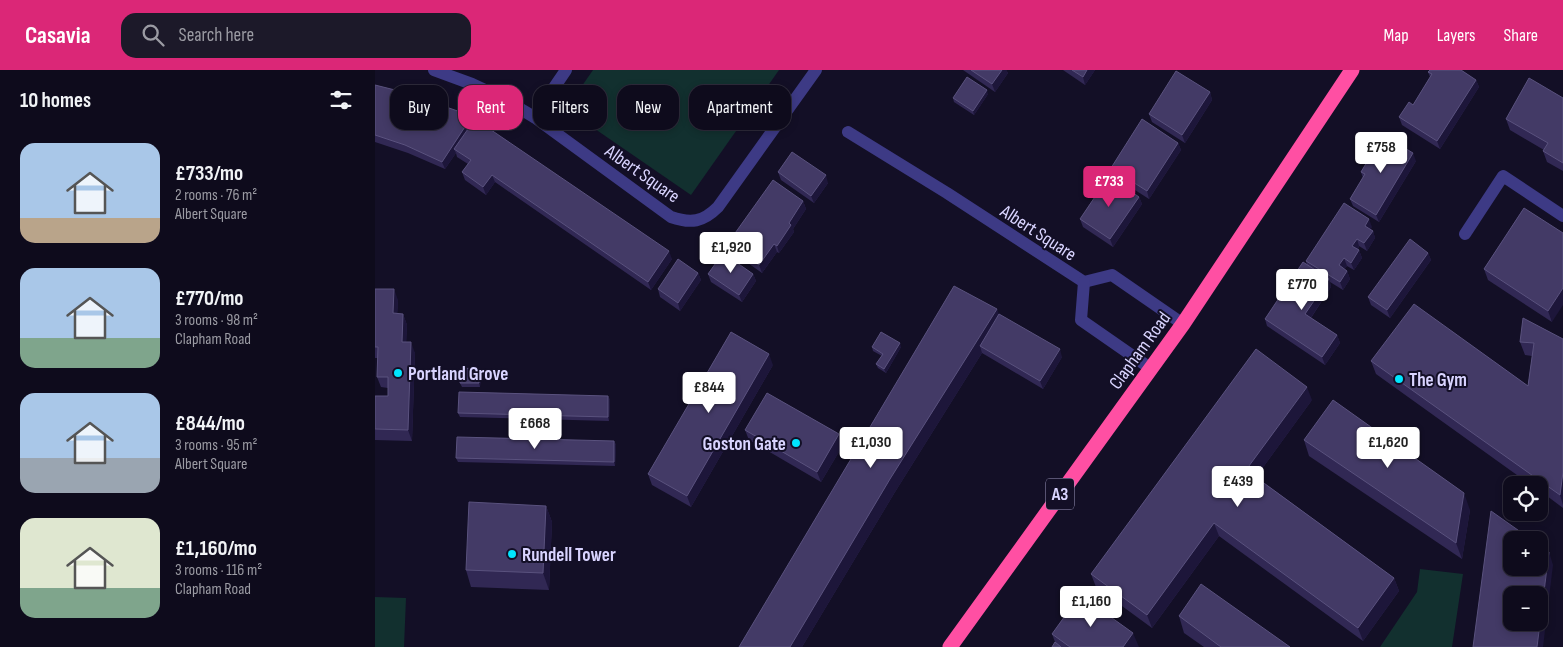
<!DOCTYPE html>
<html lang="en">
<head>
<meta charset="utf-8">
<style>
  body { margin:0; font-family:"Sofia Sans Condensed",sans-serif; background:#1c1929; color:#f1f3f6; height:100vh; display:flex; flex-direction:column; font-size:19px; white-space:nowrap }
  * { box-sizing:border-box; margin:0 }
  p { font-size:16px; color:#9b9ba3 }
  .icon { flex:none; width:28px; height:28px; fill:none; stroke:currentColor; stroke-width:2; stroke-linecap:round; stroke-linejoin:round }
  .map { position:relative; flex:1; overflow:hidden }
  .drawer { display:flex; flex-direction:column; background:#0e0b1c; width:375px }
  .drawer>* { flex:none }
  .banner { position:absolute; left:15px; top:15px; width:475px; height:45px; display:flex; gap:10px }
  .controls { position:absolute; left:1128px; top:406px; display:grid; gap:10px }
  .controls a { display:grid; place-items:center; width:45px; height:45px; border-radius:10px; background:#0e0b1c; box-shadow:0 2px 8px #0003,0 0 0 1px #2e2b3b; font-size:25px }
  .price { position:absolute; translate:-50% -42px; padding:0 11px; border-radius:5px; background:#fff; color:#222; font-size:16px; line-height:32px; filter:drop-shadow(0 1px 2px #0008) }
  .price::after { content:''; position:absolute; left:50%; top:30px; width:15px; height:11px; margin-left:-8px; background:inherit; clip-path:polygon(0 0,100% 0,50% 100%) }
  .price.current { background:#db2777; color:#fff }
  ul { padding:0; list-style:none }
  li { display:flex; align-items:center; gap:15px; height:125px; padding:0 20px }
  li span { display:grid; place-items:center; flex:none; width:140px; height:100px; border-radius:15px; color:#555 }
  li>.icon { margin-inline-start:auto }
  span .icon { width:60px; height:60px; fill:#fffc; stroke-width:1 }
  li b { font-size:21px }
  h2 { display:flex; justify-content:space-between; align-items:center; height:60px; padding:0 20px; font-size:21px }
  .chip { padding:0 18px; border-radius:15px; background:#0e0b1c; box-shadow:0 2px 8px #0003,0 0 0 1px #2e2b3b; font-size:18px; line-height:45px }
  .chip.current { background:#db2777; color:#fff }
  header { display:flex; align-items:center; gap:30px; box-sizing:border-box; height:70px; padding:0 25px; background:#db2777; color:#fff }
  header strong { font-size:24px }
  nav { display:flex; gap:28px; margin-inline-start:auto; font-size:18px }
  .search { width:350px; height:45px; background:#1c1929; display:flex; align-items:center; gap:12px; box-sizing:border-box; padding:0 18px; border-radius:15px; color:#9b9ba3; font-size:19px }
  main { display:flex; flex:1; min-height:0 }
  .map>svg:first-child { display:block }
  .green { fill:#12302f }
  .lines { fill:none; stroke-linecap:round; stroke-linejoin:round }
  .minor { stroke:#3d3a85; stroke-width:12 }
  .highway { stroke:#ff4fa3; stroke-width:15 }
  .wall { fill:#312854 }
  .shaded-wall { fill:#1d163a }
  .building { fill:#433a66; stroke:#5a527e; fill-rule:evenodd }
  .poi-dot { fill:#00e5ff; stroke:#130f26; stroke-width:2 }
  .labels { text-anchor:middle; stroke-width:4; stroke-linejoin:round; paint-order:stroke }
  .shield { fill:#130f26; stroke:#9e99be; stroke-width:1 }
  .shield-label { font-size:18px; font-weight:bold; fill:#d9d4ff }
  .street-label { font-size:19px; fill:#d9d4ff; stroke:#130f26 }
  .poi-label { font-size:19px; font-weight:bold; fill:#d9d4ff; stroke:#130f26; text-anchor:start }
</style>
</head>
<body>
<header>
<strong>Casavia</strong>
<div class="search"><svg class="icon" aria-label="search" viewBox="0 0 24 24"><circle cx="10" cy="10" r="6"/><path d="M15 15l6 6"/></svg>Search here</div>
<nav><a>Map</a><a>Layers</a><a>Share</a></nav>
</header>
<main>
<section class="drawer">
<h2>10 homes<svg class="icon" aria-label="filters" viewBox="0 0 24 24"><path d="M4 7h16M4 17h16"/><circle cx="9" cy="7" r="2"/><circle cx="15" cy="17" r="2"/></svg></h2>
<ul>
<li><span style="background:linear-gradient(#a9c7e8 75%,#b9a48a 0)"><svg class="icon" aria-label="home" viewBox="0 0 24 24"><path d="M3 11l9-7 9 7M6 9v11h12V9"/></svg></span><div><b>£733/mo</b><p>2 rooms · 76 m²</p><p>Albert Square</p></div></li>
<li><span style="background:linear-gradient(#a9c7e8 70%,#7fa58c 0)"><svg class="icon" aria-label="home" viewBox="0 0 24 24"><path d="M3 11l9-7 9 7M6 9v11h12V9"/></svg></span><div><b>£770/mo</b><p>3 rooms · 98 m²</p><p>Clapham Road</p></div></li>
<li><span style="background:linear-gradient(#a9c7e8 65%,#9aa5b1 0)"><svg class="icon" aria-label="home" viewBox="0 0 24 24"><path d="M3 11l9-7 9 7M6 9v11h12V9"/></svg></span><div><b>£844/mo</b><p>3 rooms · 95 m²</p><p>Albert Square</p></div></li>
<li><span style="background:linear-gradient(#dfe7d0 70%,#7fa58c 0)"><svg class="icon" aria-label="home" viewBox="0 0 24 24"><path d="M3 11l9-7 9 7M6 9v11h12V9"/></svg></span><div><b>£1,160/mo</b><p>3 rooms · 116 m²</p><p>Clapham Road</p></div></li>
</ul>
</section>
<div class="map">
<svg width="1188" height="577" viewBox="0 0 1188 577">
  <rect width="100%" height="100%" fill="#130f26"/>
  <g class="green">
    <path d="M218,0H404L316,125L191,39Z"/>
    <path d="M1045,499L1088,504L1077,577H1005L1042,522Z"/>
    <path d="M0,527L31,528L29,577H0Z"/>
  </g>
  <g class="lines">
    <g class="minor">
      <path d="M59,0L97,14L129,29L159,47L296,147C316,154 328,152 343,137L441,0"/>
      <path d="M159,47L191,0"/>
      <path d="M473,62L572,123L709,212L737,205L808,254"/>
      <path d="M1090,164L1128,106L1188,146"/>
      <path d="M709,212L706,250L775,298"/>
    </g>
    <path class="highway" d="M575,577L808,254L977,0"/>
  </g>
  <g class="wall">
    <path d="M588,0H631L633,3L620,22Z"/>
    <path d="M688,0H720L710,15Z"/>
    <path d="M1053,2L1101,10L1104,17L1065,79L1027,55L1024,47L1038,35L1055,7Z"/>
    <path d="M0,15L97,46L99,50L297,189L276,220L120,112L111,125L90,110L87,102L93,94L82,87L81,83L70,99L33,83L0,72Z"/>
    <path d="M835,22L837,30L810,73L777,52L774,44Z"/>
    <path d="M613,24L599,45L579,32L578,28Z"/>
    <path d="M1188,28V101L1172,92L1168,81L1169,80L1135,60L1131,49Z"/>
    <path d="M803,73L806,80L774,129L738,106L736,98Z"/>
    <path d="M1041,91L1004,152L978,136L975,129L988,108L986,102Z"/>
    <path d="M403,102L453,113L439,133L406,110Z"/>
    <path d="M764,127L767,134L738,177L708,157L705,149Z"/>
    <path d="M428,131L431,139L418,159L419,162L404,183L402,182L387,203L356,181L353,173Z"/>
    <path d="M1149,138L1177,252L1113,210L1109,199Z"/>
    <path d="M997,157L995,159L998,161L1000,168L992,181L984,176L983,179L984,180L987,188L979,200L972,196L969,199L972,201L975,209L968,220L955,212L956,217L936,248L962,265L965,273L950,295L892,256L890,249L932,195L931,191Z"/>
    <path d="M1053,183L1056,190L1015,248L996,235L993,227Z"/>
    <path d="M323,203L326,210L305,241L285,227L283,219Z"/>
    <path d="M333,204H378L381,211L367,232L336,212Z"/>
    <path d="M0,219L23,230L22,244H28L32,255L31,272L40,283L37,371L0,370V326H13V318L6,317L2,307L3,288H0Z"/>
    <path d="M624,244L687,287L668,319L607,283L520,422L427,577H364Z"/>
    <path d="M1188,269V438L1164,420V415H1156L1001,304L996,291L1153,316L1157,286L1150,285L1145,272Z"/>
    <path d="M497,277H526L511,303L503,298L501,294L507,286L498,281Z"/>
    <path d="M398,295L316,437L277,415L273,404Z"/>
    <path d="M106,303L105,317H87L85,313Z"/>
    <path d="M233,326L235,330L234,351L85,347L83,343Z"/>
    <path d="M937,330L881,407L1019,508L1024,521L988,571L844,466L777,558L721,517L716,504Z"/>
    <path d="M370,360L464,364L468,375L446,412L374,370Z"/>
    <path d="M929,370L1095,440L1087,489L934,386Z"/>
    <path d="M239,371L241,375L240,396L83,392L81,388Z"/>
    <path d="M171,436L177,452L174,520L96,517L91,500Z"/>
    <path d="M804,546L915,577H829L809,563Z"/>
    <path d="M677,564L764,577H677L680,572Z"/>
  </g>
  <g class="shaded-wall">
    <path d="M627,0H631L633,3L620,22L617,14Z"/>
    <path d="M712,0H720L710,15L708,7Z"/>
    <path d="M1101,10L1104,17L1065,79L1062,71Z"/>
    <path d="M612,20L613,24L599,45L598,41Z"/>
    <path d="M835,22L837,30L810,73L807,65Z"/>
    <path d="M97,46L100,54L79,79L81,83L70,99L67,92Z"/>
    <path d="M803,73L806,80L774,129L772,121Z"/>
    <path d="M1038,83L1041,91L1004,152L1001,145Z"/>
    <path d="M117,105L120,112L111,125L108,117Z"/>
    <path d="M451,105L453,113L439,133L436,126Z"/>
    <path d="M764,127L767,134L738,177L735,169Z"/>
    <path d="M428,131L431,139L418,159L419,162L404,183L402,176L414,153Z"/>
    <path d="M994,149L997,157L993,164L990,156Z"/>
    <path d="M998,161L1000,168L992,181L989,173Z"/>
    <path d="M982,169L984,176L980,183L977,176Z"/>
    <path d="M399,174L402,182L387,203L384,195Z"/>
    <path d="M984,180L987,188L979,200L976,193Z"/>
    <path d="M294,181L297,189L276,220L273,212Z"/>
    <path d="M1053,183L1056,190L1015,248L1012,240Z"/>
    <path d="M969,188L972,196L967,203L964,195Z"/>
    <path d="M972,201L975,209L968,220L965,212Z"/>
    <path d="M323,203L326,210L305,241L303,233Z"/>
    <path d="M378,204L381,211L367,232L364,225Z"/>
    <path d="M954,209L956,217L933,252L930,244Z"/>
    <path d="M1188,218V235L1177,252L1173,241Z"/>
    <path d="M19,219L23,230L22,254L18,243Z"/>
    <path d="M622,239L627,252L605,276L607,283L520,422L427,577H415L515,409Z"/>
    <path d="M28,244L32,255L31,282L27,272Z"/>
    <path d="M962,265L965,273L950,295L947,287Z"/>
    <path d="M36,272L40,283L37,371L33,360Z"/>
    <path d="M525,273L526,277L511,303L509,299Z"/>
    <path d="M685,279L687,287L668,319L665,311Z"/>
    <path d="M394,284L398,295L316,437L312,426Z"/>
    <path d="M104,299L106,303L105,317L104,313Z"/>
    <path d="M932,317L937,330L876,414L871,400Z"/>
    <path d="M233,326L235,330L234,351L233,347Z"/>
    <path d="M464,364L468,375L446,412L442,402Z"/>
    <path d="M239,371L241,375L240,396L239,392Z"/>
    <path d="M1188,402V435L1185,425Z"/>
    <path d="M1089,423L1095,440L1087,489L1081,473Z"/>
    <path d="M171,436L177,452L174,520L168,503Z"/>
    <path d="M839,453L844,466L777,558L772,545Z"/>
    <path d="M1174,482L1178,495L1168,577H1162Z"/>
    <path d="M1019,508L1024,521L988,571L983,558Z"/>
    <path d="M758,563L764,577H748Z"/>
  </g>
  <g class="building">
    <path d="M596,0H627L617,14Z"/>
    <path d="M697,0H712L708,7Z"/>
    <path d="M1055,0H1086L1101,10L1062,71L1024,47L1034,32L1038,35L1057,4L1053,2Z"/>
    <path d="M801,1L835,22L807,65L774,44Z"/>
    <path d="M592,7L612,20L598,41L578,28Z"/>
    <path d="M1154,8L1188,28V93L1168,81L1173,73L1131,49Z"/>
    <path d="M0,15L28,22L97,46L67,92L30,75L0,65Z"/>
    <path d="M100,49L294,181L273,212L117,105L108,117L87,102L96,90L79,79Z"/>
    <path d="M767,49L803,73L772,121L736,98Z"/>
    <path d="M1008,65L1038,83L1001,145L975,129L990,104L986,102Z"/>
    <path d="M417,82L451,105L436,126L403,102Z"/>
    <path d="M734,106L764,127L735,169L705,149Z"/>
    <path d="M398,110L428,131L414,153L416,155L402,176L399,174L384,195L353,173Z"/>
    <path d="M969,133L994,149L990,156L998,161L989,173L982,169L977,176L984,180L976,193L969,188L964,195L972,201L965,212L931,191Z"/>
    <path d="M1149,138L1188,163V218L1173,241L1109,199Z"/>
    <path d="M1035,169L1053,183L1012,240L993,227Z"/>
    <path d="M348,183L378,204L364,225L333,204Z"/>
    <path d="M303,189L323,203L303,233L283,219Z"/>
    <path d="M928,192L954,209L930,244L962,265L947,287L890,249Z"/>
    <path d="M579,216L622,239L515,409L415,577H364Z"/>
    <path d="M0,219H19L18,243L28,244L27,272H36L33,360L0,359V326H13V307H2L3,277H0Z"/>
    <path d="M1039,234L1153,316L1159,273L1145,272L1148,248L1188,269V402L1185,425L996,291Z"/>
    <path d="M624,244L685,279L665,311L605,276Z"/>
    <path d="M356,262L394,284L312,426L273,404Z"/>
    <path d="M506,262L525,273L509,299L501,294L508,284L497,277Z"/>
    <path d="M881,279L932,317L871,400L1019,508L983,558L839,453L772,545L716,504Z"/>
    <path d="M86,298L104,299V313H85Z"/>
    <path d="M84,322L233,326V347L83,343Z"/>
    <path d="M392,323L464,364L442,402L370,360Z"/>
    <path d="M958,330L1089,423L1081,473L929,370Z"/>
    <path d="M82,367L239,371V392L81,388Z"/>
    <path d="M94,432L171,436L168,503L91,500Z"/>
    <path d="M1116,441L1157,470H1136V498H1164V475L1174,482L1162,577H1098ZM1136,525H1164V552H1136Z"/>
    <path d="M826,514L915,577H846L804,546Z"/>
    <path d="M705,525L758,563L748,577H695L677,564Z"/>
    <path d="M680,572L686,577H677Z"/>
  </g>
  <g class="poi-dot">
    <circle cx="23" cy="303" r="5"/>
    <circle cx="1024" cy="309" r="5"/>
    <circle cx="421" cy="373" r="5"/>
    <circle cx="137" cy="484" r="5"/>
  </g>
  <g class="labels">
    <rect class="shield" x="671" y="408.5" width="28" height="31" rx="4"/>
    <g class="shield-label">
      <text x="685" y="430">A3</text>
    </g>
    <g class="street-label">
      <text transform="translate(268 103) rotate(35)" y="7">Albert Square</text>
      <text transform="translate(664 162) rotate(33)" y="7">Albert Square</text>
      <text transform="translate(764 280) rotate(-54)" y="7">Clapham Road</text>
    </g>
    <g class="poi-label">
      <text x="33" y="310">Portland Grove</text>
      <text x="1034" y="316">The Gym</text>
      <text x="411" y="380" text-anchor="end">Goston Gate</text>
      <text x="147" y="491">Rundell Tower</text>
    </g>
  </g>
</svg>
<div class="controls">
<a><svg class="icon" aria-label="locate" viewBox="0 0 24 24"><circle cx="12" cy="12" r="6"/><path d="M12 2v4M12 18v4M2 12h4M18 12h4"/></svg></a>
<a>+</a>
<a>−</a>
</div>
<b class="price" style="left:1006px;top:104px">£758</b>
<b class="price current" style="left:734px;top:138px">£733</b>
<b class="price" style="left:356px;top:204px">£1,920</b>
<b class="price" style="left:927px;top:241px">£770</b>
<b class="price" style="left:334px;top:344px">£844</b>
<b class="price" style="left:160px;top:380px">£668</b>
<b class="price" style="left:496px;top:399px">£1,030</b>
<b class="price" style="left:1013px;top:399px">£1,620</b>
<b class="price" style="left:863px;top:438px">£439</b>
<b class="price" style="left:716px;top:558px">£1,160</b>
<div class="banner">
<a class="chip">Buy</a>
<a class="chip current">Rent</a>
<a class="chip">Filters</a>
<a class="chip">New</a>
<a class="chip">Apartment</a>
</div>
</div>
</main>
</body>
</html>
